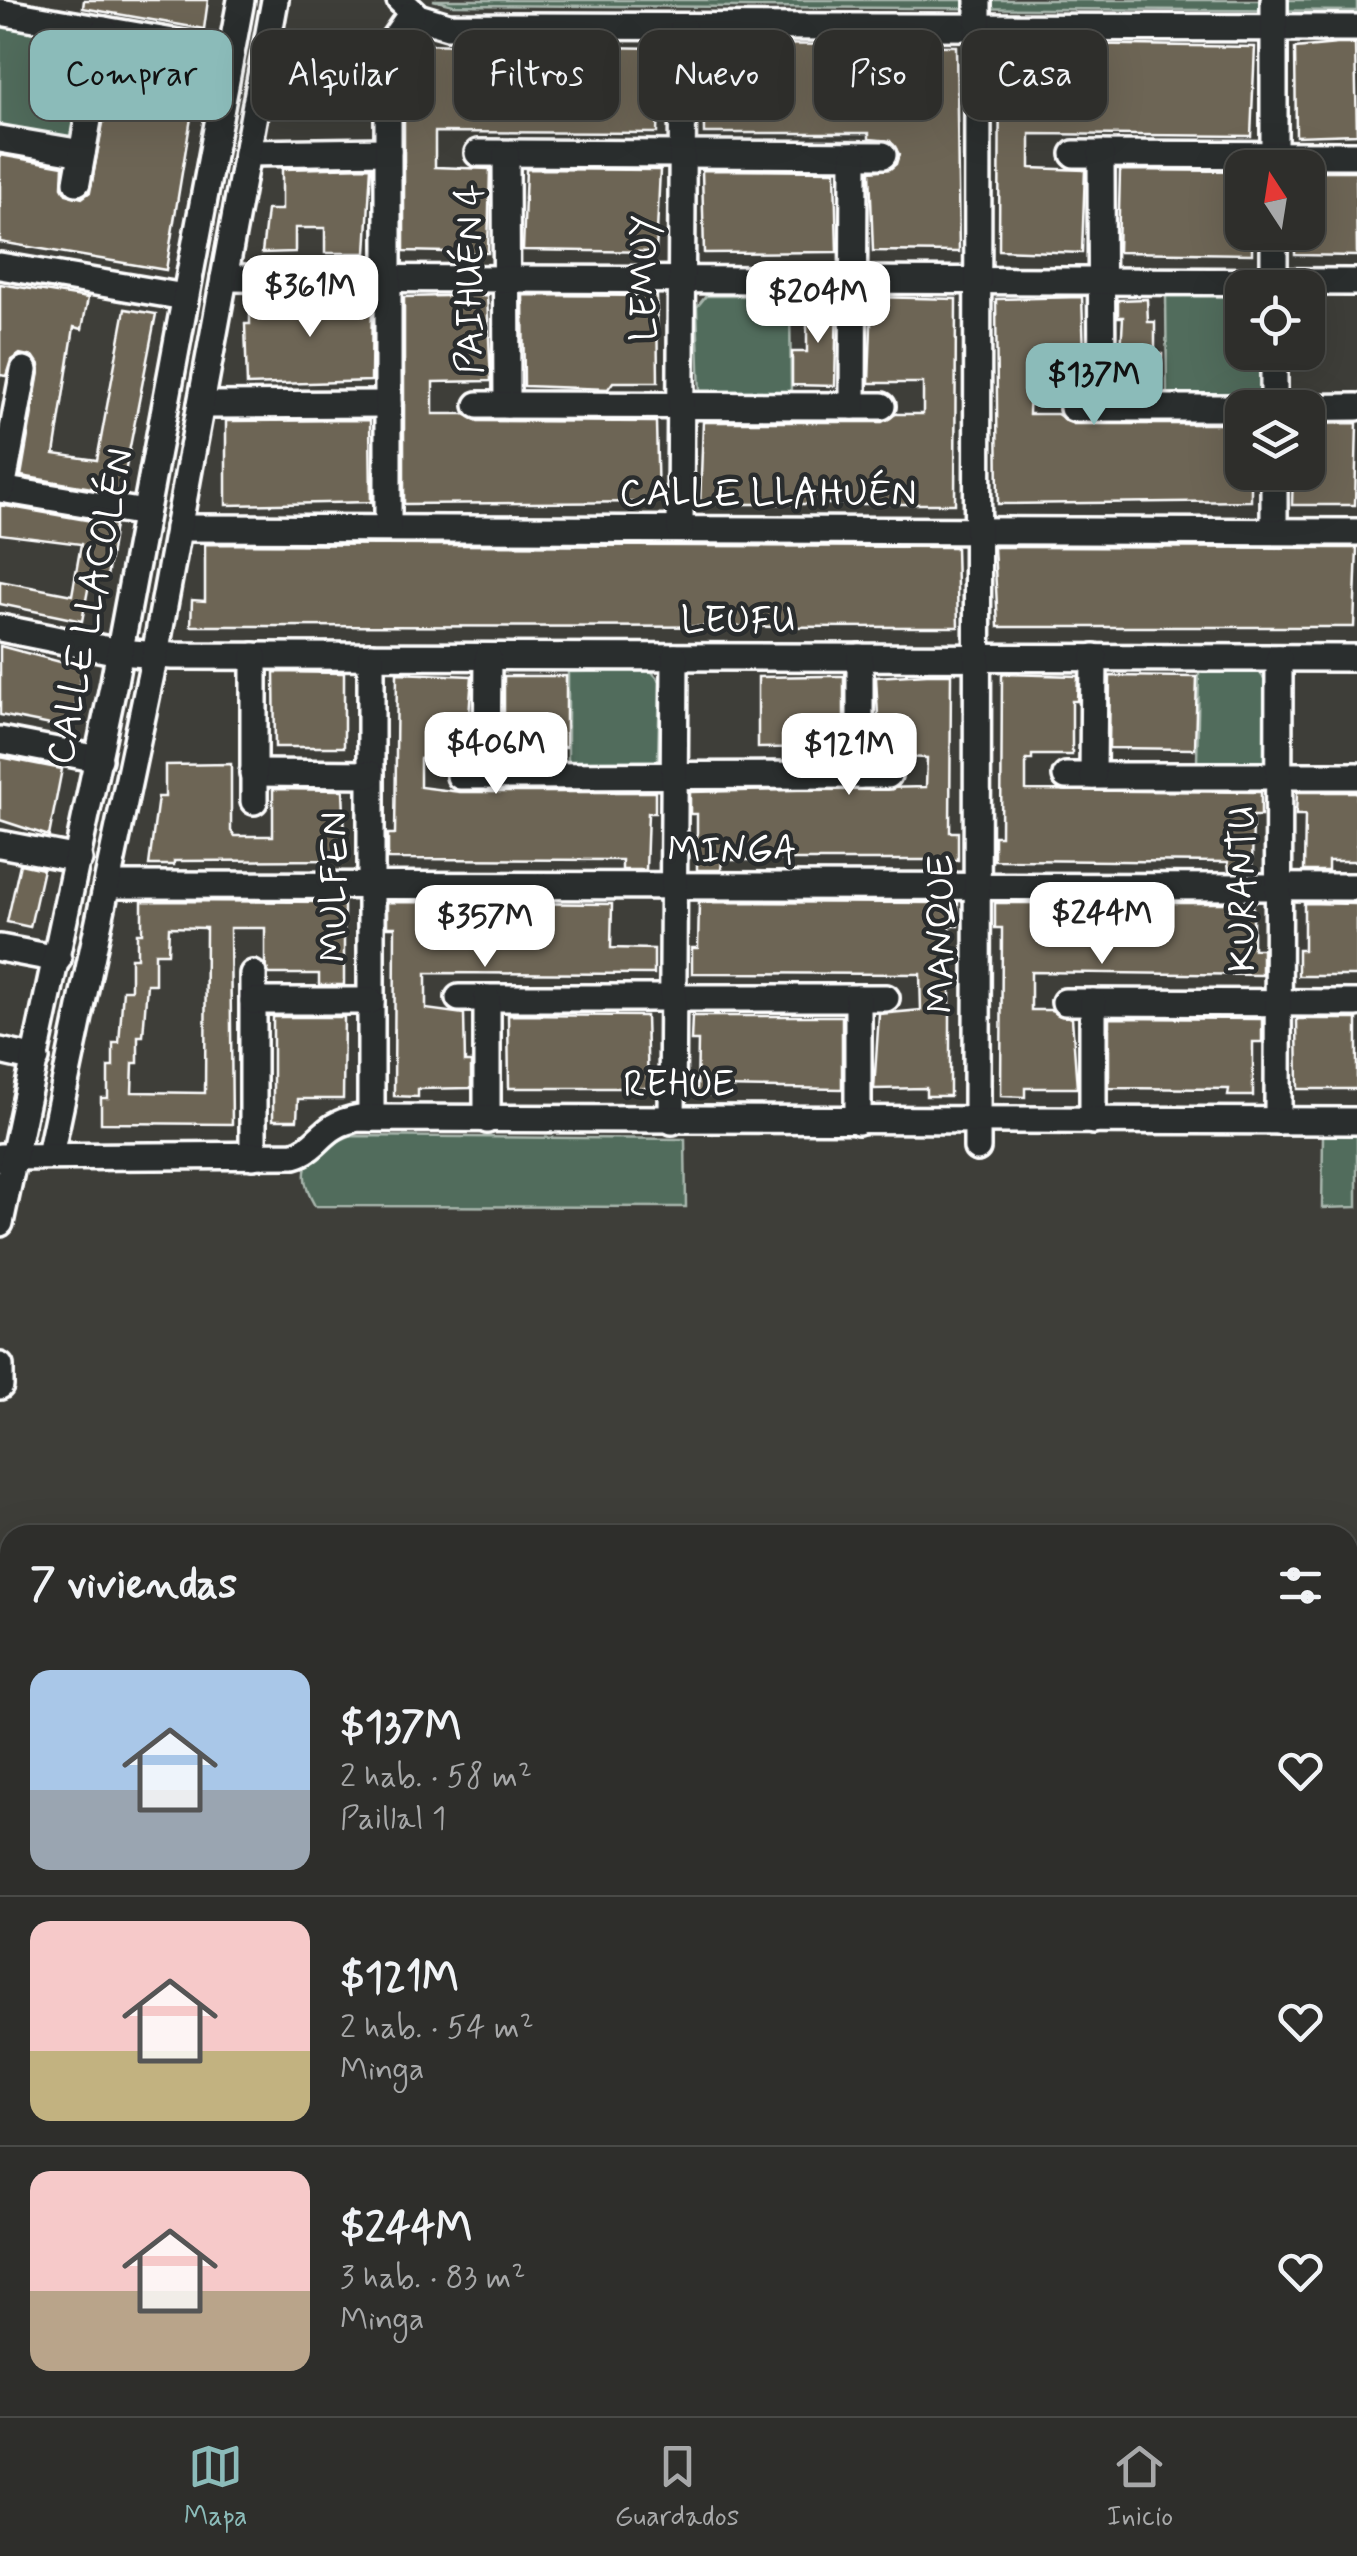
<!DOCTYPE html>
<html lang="es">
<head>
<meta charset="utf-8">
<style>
  body { margin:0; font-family:Mynerve,sans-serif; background:#3a3a37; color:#f1f3f6; height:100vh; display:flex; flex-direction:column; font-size:38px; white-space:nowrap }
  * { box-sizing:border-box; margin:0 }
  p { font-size:32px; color:#a7a8a9 }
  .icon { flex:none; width:55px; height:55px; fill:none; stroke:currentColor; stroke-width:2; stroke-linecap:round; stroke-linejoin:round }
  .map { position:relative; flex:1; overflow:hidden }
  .panel { position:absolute; left:0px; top:1525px; width:1358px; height:892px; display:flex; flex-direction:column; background:#2e2e2b; border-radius:30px 30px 0 0; box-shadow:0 10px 40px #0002,0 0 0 2px #494a47 }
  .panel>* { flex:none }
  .hud { position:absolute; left:30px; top:30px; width:1298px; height:90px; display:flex; gap:20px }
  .needle { width:65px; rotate:348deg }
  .buttons { position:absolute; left:1225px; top:150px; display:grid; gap:20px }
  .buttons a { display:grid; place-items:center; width:100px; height:100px; border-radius:20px; background:#2e2e2b; box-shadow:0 10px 40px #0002,0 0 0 2px #494a47; font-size:50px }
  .price { position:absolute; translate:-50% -85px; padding:0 22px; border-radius:20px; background:#fff; color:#222; font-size:32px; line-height:65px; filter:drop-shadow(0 2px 5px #0008) }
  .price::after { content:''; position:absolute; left:50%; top:60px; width:30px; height:22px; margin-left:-15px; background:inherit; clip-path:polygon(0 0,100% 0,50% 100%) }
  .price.current { background:#8bbbb9; color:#111 }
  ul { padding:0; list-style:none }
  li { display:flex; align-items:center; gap:30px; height:250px; padding:0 30px }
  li+li { border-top:2px solid #494a47 }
  li span { display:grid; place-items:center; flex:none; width:280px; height:200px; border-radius:20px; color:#555 }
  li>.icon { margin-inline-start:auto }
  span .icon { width:120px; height:120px; fill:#fffc; stroke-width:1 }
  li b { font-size:42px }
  h2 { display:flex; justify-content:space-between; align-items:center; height:120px; padding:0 30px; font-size:42px }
  .tag { padding:0 35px; border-radius:20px; background:#2e2e2b; box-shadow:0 10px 40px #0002,0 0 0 2px #494a47; font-size:35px; line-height:90px }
  .tag.current { background:#8bbbb9; color:#111 }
  .menu { display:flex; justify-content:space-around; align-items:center; height:140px; border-top:2px solid #494a47; background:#2e2e2b; font-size:28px; color:#a7a8a9 }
  .menu a { display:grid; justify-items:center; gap:5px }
  .menu .current { color:#8bbbb9 }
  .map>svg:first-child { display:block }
  .green { fill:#516c5b; stroke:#a8b6ad; stroke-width:2.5 }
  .building { fill:#6d6554; stroke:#fff; stroke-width:2.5; fill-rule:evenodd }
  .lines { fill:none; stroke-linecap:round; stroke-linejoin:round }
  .minor-casing { stroke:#fff; stroke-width:32 }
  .minor { stroke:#2a2d2e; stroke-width:25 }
  .labels { text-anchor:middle; stroke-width:9; stroke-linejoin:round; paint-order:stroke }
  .street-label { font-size:38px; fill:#fff; stroke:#2a2d2e }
</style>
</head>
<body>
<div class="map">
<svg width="1357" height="2416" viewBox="0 0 1357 2416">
  <rect width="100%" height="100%" fill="#3e3e39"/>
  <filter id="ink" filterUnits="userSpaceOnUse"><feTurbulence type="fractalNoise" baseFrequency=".01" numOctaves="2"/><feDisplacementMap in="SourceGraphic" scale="20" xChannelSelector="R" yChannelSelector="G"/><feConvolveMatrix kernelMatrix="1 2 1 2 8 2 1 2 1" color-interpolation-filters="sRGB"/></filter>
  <g filter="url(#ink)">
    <g class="green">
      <path d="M433,0H1357V11L453,5Z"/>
      <path d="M0,26L82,40L87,45L77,133L70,139L0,130Z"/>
      <path d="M1242,295V352L1265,353V392L1255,396H1167L1166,296Z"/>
      <path d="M706,296H790L791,398H700L697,307Z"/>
      <path d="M651,671L660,681L658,759L653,766L568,762V672Z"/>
      <path d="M1199,672H1259L1266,681L1265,762L1197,763Z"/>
      <path d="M1323,1135H1357V1207L1322,1208Z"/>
      <path d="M349,1136L685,1139L686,1207L315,1206C291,1164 311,1153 349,1136Z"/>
    </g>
    <g class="building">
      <path d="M84,0H208L204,29L83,8Z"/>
      <path d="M1000,43L1255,47L1251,136L1030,134V168L1085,170L1082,253L999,250Z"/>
      <path d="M410,44L660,48L657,133L435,132V167L490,169L488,253L404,251V88L406,50Z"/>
      <path d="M745,44L956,46L959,252L873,251L870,171L890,169L896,164L899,154L890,141L869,139V133H704L703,47Z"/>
      <path d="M1337,44H1355L1357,134L1296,136L1295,48Z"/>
      <path d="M116,54L200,63L166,270L0,242V155L63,166L62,187L66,194L82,198L90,192Z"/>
      <path d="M371,167L366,253H325V228H295V252L262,253L267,210H282V169Z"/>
      <path d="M526,169L660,170L656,252L523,250Z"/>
      <path d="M702,170L835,171L837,252L704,253Z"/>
      <path d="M1120,170L1242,171V232H1252V254L1118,252Z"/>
      <path d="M1308,171H1356L1357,256L1295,255V232H1308Z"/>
      <path d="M0,284L88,298L82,329L74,327L54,454L97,460L125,309L156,314L121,493L21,476L40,366L34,357L20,354L11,360L6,376L0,375Z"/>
      <path d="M299,295H372L371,381L247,385L245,324H250V299H299Z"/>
      <path d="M487,295L491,381L433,382V414H464L478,421L656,422L658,502L404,504V297Z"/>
      <path d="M523,295L657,296L658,382H613L608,389L524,386Z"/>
      <path d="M872,297L956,299L955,504H700L703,422H882L896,414H923V383H869Z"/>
      <path d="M1082,297L1085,383L1030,384L1029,414H1057L1073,424H1242V472H1251V501L998,504L996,299Z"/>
      <path d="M807,298H837L835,386L792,385V352H807Z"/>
      <path d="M1147,299L1148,322H1155V354H1162V386L1119,387L1123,317H1118V300Z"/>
      <path d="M370,420L371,502L226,505V421Z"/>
      <path d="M1357,423L1355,505H1292L1293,472H1308V424Z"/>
      <path d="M0,505L115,525L107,577L91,574L82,621L0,604V581L72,595L81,544L0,534Z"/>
      <path d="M205,544L956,547L958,627L191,626L192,600L205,601Z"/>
      <path d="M994,547L1357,548L1354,627H998Z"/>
      <path d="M0,646L83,668L71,729L0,715Z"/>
      <path d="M274,672L344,673V747H275Z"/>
      <path d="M397,673L472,676L466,756L420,759V787L460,792H655V813H648L646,870H622V860L388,859V834H395Z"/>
      <path d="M927,674H951L950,832H958V860H722L721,870H697V814H690V792L926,787L927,758L880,756L876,677Z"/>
      <path d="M1002,674L1078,676L1077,701H1072V755H1032V760H1026V790L1261,792V816H1253L1252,871H1229L1228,862L994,860V836H1001Z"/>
      <path d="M504,676H566V747L504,746Z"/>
      <path d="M826,676H844V747L758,748V677Z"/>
      <path d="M1110,676L1197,677L1195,749L1109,748Z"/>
      <path d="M0,757L62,769L49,836L0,820Z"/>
      <path d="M231,764V831L235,836H273V789L343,790L346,860L174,861V865H149L158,797H165V765Z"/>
      <path d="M1297,792H1357V861H1328V871H1304L1305,815H1296Z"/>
      <path d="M20,864L43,869L30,927L7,922Z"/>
      <path d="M142,901L344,902V985H319V974H269L265,963V928H230L232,1124L101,1123V1098H108V1067H113V1043H119L123,990H131V958H137V933H142ZM169,927L206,928L205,1093L132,1092L133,1063H138V1036H143L147,984H155V953H168Z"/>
      <path d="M387,902L612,904L611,948L654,949V974L426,973V1009L464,1014L465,1062H471V1088L418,1089V1097L394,1096L395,927H387Z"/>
      <path d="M699,902L958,903V926H950V1096H926V1088L874,1089L879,1014L921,1010L920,974L692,973V948H698Z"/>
      <path d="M995,903H1253V949H1262V975L1031,972V1010H1051L1072,1018L1077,1088H1025V1097L1001,1096L1002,928H995Z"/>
      <path d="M1304,903L1357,904V976H1298V950H1304Z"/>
      <path d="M508,1015L646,1016L648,1088H509Z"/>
      <path d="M692,1016H842V1089L721,1087V1095H697L698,1041H691Z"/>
      <path d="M273,1017H344L343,1099H298L297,1120H273Z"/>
      <path d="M1109,1018L1262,1019V1042H1253V1096H1228L1229,1089L1109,1088Z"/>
      <path d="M1297,1019H1357V1089H1298Z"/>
    </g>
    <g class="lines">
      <defs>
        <g id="minor">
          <path d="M400,0L418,17L448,26L1357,28"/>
          <path d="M1274,0V168"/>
          <path d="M0,12L231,52"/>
          <path d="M0,139L82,153"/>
          <path d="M247,153L388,151"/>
          <path d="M478,153L883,155"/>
          <path d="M506,154L507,405"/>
          <path d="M1074,154L1357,155"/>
          <path d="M1101,154L1102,408"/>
          <path d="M77,182L104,30"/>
          <path d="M0,266L185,297"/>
          <path d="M224,278L1357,282"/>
          <path d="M1274,288V232"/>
          <path d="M1274,352V408"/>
          <path d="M201,405L388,404"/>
          <path d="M478,405L882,406"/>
          <path d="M853,406L854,155"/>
          <path d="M1073,408H1242"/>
          <path d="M1271,408L1357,407"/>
          <path d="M1274,472V531"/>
          <path d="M0,489L145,513"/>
          <path d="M2,489L24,370"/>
          <path d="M178,528L1357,532"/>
          <path d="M388,528V47L412,13"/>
          <path d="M680,529L683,27"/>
          <path d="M0,628L119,652L172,656L1357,658"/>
          <path d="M371,656V1118"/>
          <path d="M0,740L99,759"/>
          <path d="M253,773L371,774"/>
          <path d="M860,775V657"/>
          <path d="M460,776L888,775"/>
          <path d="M487,776L488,657"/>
          <path d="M1066,776H1357"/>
          <path d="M1093,776L1094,657"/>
          <path d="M254,801V656"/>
          <path d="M0,844L79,859"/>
          <path d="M107,885L1357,887"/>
          <path d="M0,948L58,959"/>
          <path d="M253,974V1156"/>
          <path d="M459,998H886"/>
          <path d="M487,998V1120"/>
          <path d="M858,998V1121"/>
          <path d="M253,1001H371"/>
          <path d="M1065,1002L1357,1003"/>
          <path d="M0,1051L36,1059"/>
          <path d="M672,1121L675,657"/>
          <path d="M1093,1121V1002"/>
          <path d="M1278,1121L1279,658"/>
          <path d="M977,1148L978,0"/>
          <path d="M50,1155L155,655L275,0"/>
          <path d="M0,1157L294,1155C320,1148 321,1124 359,1118L1357,1121"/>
          <path d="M0,1223L114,682L241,0"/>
          <path d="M0,1366V1386"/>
        </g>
      </defs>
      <use href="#minor" class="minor-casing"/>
      <use href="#minor" class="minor"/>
    </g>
  </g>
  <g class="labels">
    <g class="street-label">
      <text transform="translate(643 278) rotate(-90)" y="13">LEMUY</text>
      <text transform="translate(469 279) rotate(-90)" y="13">PAIHUÉN 4</text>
      <text x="768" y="505">CALLE LLAHUÉN</text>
      <text transform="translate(89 606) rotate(-79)" y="13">CALLE LLACOLÉN</text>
      <text x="738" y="632">LEUFU</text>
      <text x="732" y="862">MINGA</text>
      <text transform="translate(333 887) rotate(-90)" y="13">MULFEN</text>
      <text transform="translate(1241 889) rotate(-90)" y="13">KURANTU</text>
      <text transform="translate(940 934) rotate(-90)" y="13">MANQUE</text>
      <text x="679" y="1096">REHUE</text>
    </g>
  </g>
</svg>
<div class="buttons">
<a><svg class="needle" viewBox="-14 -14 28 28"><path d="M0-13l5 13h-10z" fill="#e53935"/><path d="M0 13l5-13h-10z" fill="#a7a8a9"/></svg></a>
<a><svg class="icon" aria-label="locate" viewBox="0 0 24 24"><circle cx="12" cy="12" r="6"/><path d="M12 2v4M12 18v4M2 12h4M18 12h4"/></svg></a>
<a><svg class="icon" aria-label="layers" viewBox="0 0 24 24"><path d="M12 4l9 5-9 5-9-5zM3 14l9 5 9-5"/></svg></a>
</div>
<b class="price" style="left:310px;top:340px">$361M</b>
<b class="price" style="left:818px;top:346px">$204M</b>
<b class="price current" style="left:1094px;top:428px">$137M</b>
<b class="price" style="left:496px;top:797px">$406M</b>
<b class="price" style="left:849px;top:798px">$121M</b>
<b class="price" style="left:1102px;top:967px">$244M</b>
<b class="price" style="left:485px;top:970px">$357M</b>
<div class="hud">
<a class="tag current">Comprar</a>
<a class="tag">Alquilar</a>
<a class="tag">Filtros</a>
<a class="tag">Nuevo</a>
<a class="tag">Piso</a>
<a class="tag">Casa</a>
</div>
<section class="panel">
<h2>7 viviendas<svg class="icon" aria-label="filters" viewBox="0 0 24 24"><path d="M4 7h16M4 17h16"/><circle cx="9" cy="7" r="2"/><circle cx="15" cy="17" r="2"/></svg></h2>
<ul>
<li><span style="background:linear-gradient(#a9c7e8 60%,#9aa5b1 0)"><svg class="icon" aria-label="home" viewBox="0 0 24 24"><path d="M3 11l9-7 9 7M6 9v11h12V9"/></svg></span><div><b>$137M</b><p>2 hab. · 58 m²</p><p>Paillal 1</p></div><svg class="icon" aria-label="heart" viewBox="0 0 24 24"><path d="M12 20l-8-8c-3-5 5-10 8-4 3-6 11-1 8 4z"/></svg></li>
<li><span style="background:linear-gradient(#f6c9c9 65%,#c2b280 0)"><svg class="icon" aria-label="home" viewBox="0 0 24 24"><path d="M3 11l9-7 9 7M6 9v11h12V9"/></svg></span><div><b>$121M</b><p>2 hab. · 54 m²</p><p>Minga</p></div><svg class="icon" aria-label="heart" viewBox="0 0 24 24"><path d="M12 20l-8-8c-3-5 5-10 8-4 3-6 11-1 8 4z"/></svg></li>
<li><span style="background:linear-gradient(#f6c9c9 60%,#b9a48a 0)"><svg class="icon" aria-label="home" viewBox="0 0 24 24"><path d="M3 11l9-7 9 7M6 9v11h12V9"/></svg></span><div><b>$244M</b><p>3 hab. · 83 m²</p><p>Minga</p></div><svg class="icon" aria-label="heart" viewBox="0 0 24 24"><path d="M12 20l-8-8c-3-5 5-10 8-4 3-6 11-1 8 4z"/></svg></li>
</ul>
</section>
</div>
<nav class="menu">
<a class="current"><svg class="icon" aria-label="map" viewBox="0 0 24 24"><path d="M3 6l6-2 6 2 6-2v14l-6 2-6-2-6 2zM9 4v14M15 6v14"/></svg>Mapa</a>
<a><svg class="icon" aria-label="saved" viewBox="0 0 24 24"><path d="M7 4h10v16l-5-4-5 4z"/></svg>Guardados</a>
<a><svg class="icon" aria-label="home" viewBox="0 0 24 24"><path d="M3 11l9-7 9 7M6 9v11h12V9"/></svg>Inicio</a>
</nav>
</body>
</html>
